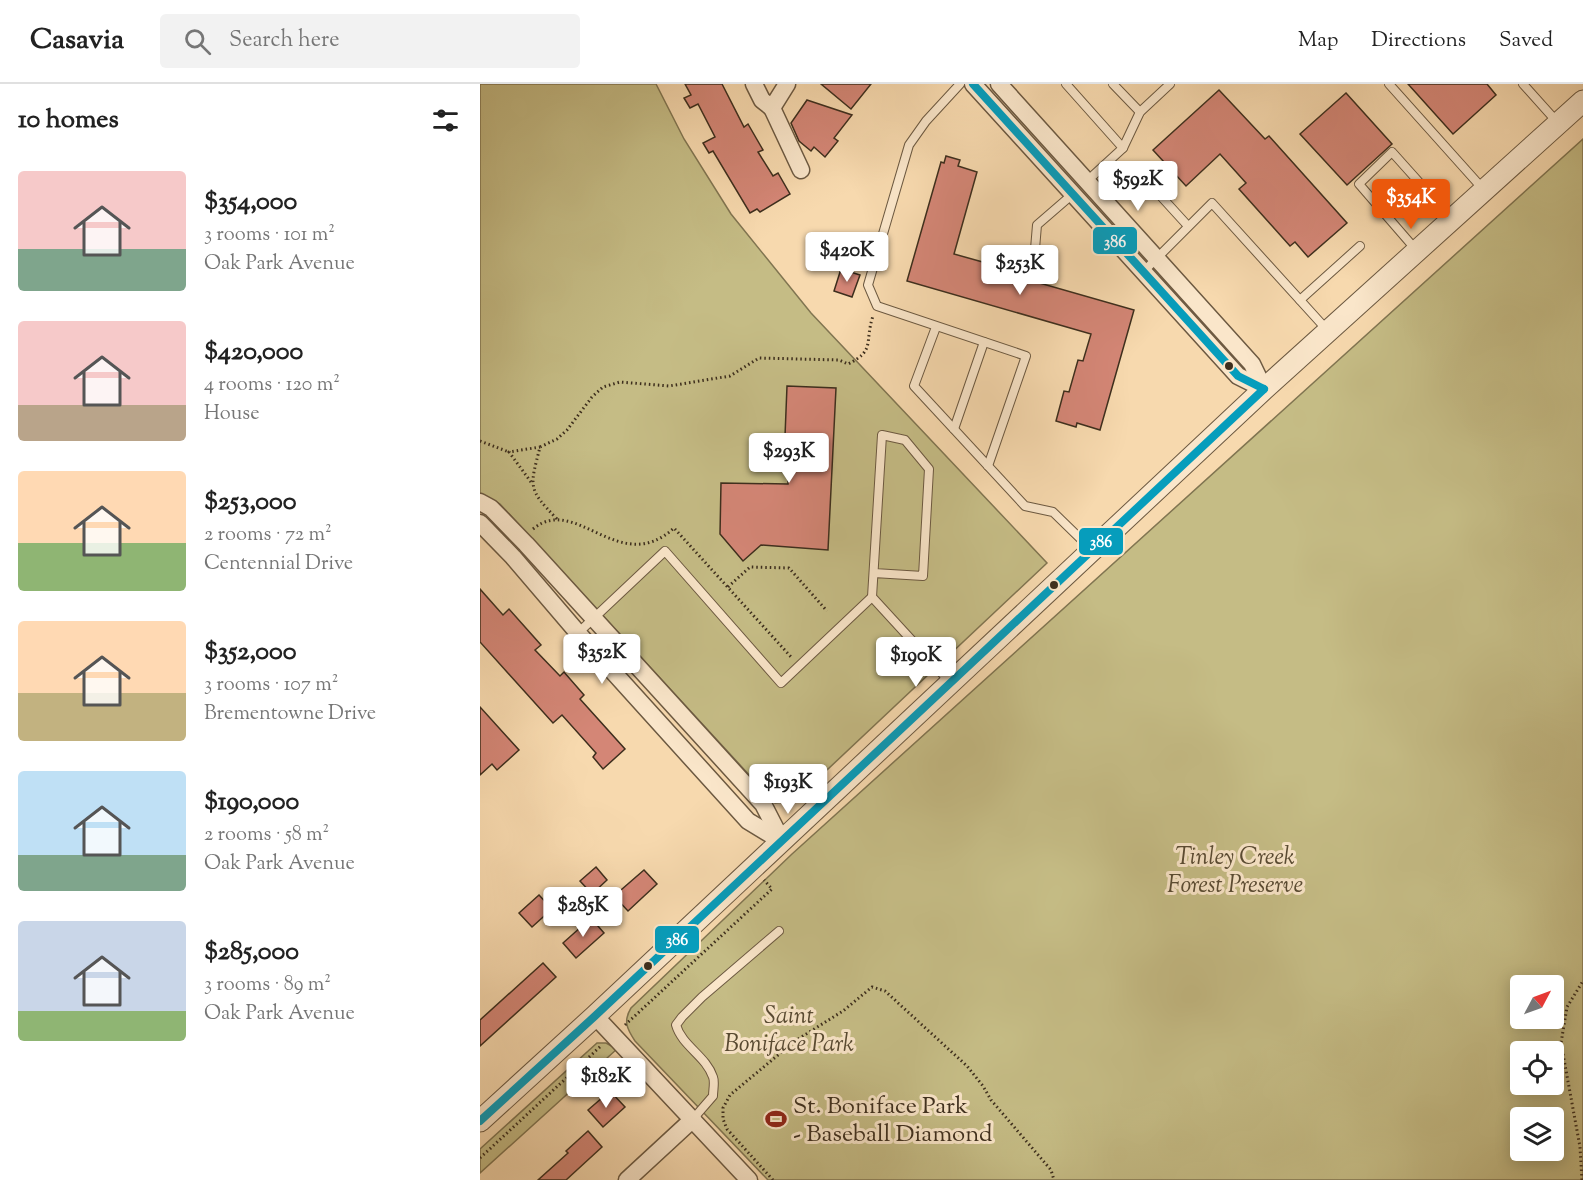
<!DOCTYPE html>
<html lang="en">
<head>
<meta charset="utf-8">
<style>
  body { margin:0; font-family:"Sorts Mill Goudy",serif; background:#f2f2f2; color:#222; height:100vh; display:flex; flex-direction:column; font-size:22px; white-space:nowrap }
  * { box-sizing:border-box; margin:0 }
  p { font-size:20px; color:#767676 }
  .icon { flex:none; width:33px; height:33px; fill:none; stroke:currentColor; stroke-width:2; stroke-linecap:round; stroke-linejoin:round }
  .map { position:relative; flex:1; overflow:hidden }
  .side { display:flex; flex-direction:column; background:#fff; width:480px }
  .side>* { flex:none }
  .needle { width:39px; rotate:49deg }
  .fabs { position:absolute; left:1030px; top:891px; display:grid; gap:12px }
  .fabs a { display:grid; place-items:center; width:54px; height:54px; border-radius:6px; background:#fff; box-shadow:0 3px 15px #0003; font-size:30px }
  .price { position:absolute; translate:-50% -51px; padding:0 14px; border-radius:6px; background:#fff; color:#222; font-size:20px; line-height:39px; filter:drop-shadow(0 2px 3px #0008) }
  .price::after { content:''; position:absolute; left:50%; top:36px; width:18px; height:14px; margin-left:-9px; background:inherit; clip-path:polygon(0 0,100% 0,50% 100%) }
  .price.current { background:#ea580c; color:#fff }
  ul { padding:0; list-style:none }
  li { display:flex; align-items:center; gap:18px; height:150px; padding:0 18px }
  li span { display:grid; place-items:center; flex:none; width:168px; height:120px; border-radius:6px; color:#555 }
  li>.icon { margin-inline-start:auto }
  span .icon { width:72px; height:72px; fill:#fffc; stroke-width:1 }
  li b { font-size:26px }
  h2 { display:flex; justify-content:space-between; align-items:center; height:72px; padding:0 18px; font-size:26px }
  header { display:flex; align-items:center; gap:36px; box-sizing:border-box; height:84px; padding:0 30px; background:#fff; border-bottom:2px solid #e0e0e0 }
  header strong { font-size:28px }
  nav { display:flex; gap:33px; margin-inline-start:auto; font-size:21px }
  .search { width:420px; height:54px; background:#f2f2f2; display:flex; align-items:center; gap:15px; box-sizing:border-box; padding:0 21px; border-radius:6px; color:#767676; font-size:22px }
  main { display:flex; flex:1; min-height:0 }
  .map>svg:first-child { display:block }
  .green { fill:#c5bc85; stroke:#817551; stroke-width:1.5; fill-rule:evenodd }
  .building { fill:#d48676; stroke:#3d2e1d; stroke-width:1.5 }
  .lines { fill:none; stroke-linecap:round; stroke-linejoin:round }
  .service-casing { stroke:#6c5941; stroke-width:10 }
  .minor-casing { stroke:#6c5941; stroke-width:19 }
  .tertiary-casing { stroke:#6c5941; stroke-width:23 }
  .path { stroke:#3d2e1d; stroke-width:3; stroke-dasharray:1.5 3; stroke-linecap:butt }
  .service { stroke:#fae6ca; stroke-width:8 }
  .minor { stroke:#fae6ca; stroke-width:16 }
  .tertiary { stroke:#fae6ca; stroke-width:21 }
  .bus-1-casing { stroke:#fae6ca; stroke-width:12 }
  .bus-1 { stroke:#069dbc; stroke-width:8 }
  .bus-dot { fill:#3d2e1d; stroke:#fae6ca; stroke-width:2 }
  .labels { text-anchor:middle; stroke-width:6; stroke-linejoin:round; paint-order:stroke }
  .park-label { font-size:24px; font-style:italic; fill:#584a32; stroke:#fae6ca }
  .poi-label { font-size:24px; fill:#3d2e1d; stroke:#fae6ca; text-anchor:start }
  .line-badge { stroke:#fae6ca; stroke-width:2 }
  .badge-label { font-size:16px; text-anchor:middle; font-weight:bold; fill:#fff }
</style>
</head>
<body>
<header>
<strong>Casavia</strong>
<div class="search"><svg class="icon" aria-label="search" viewBox="0 0 24 24"><circle cx="10" cy="10" r="6"/><path d="M15 15l6 6"/></svg>Search here</div>
<nav><a>Map</a><a>Directions</a><a>Saved</a></nav>
</header>
<main>
<section class="side">
<h2>10 homes<svg class="icon" aria-label="filters" viewBox="0 0 24 24"><path d="M4 7h16M4 17h16"/><circle cx="9" cy="7" r="2"/><circle cx="15" cy="17" r="2"/></svg></h2>
<ul>
<li><span style="background:linear-gradient(#f6c9c9 65%,#7fa58c 0)"><svg class="icon" aria-label="home" viewBox="0 0 24 24"><path d="M3 11l9-7 9 7M6 9v11h12V9"/></svg></span><div><b>$354,000</b><p>3 rooms · 101 m²</p><p>Oak Park Avenue</p></div></li>
<li><span style="background:linear-gradient(#f6c9c9 70%,#b9a48a 0)"><svg class="icon" aria-label="home" viewBox="0 0 24 24"><path d="M3 11l9-7 9 7M6 9v11h12V9"/></svg></span><div><b>$420,000</b><p>4 rooms · 120 m²</p><p>House</p></div></li>
<li><span style="background:linear-gradient(#ffd9b3 60%,#8fb573 0)"><svg class="icon" aria-label="home" viewBox="0 0 24 24"><path d="M3 11l9-7 9 7M6 9v11h12V9"/></svg></span><div><b>$253,000</b><p>2 rooms · 72 m²</p><p>Centennial Drive</p></div></li>
<li><span style="background:linear-gradient(#ffd9b3 60%,#c2b280 0)"><svg class="icon" aria-label="home" viewBox="0 0 24 24"><path d="M3 11l9-7 9 7M6 9v11h12V9"/></svg></span><div><b>$352,000</b><p>3 rooms · 107 m²</p><p>Brementowne Drive</p></div></li>
<li><span style="background:linear-gradient(#bfe0f5 70%,#7fa58c 0)"><svg class="icon" aria-label="home" viewBox="0 0 24 24"><path d="M3 11l9-7 9 7M6 9v11h12V9"/></svg></span><div><b>$190,000</b><p>2 rooms · 58 m²</p><p>Oak Park Avenue</p></div></li>
<li><span style="background:linear-gradient(#c9d6e8 75%,#8fb573 0)"><svg class="icon" aria-label="home" viewBox="0 0 24 24"><path d="M3 11l9-7 9 7M6 9v11h12V9"/></svg></span><div><b>$285,000</b><p>3 rooms · 89 m²</p><p>Oak Park Avenue</p></div></li>
</ul>
</section>
<div class="map">
<svg width="1103" height="1096" viewBox="0 0 1103 1096">
  <rect width="100%" height="100%" fill="#f7d9ae"/>
  <filter id="stains"><feTurbulence type="fractalNoise" baseFrequency=".00333" numOctaves="4"/><feColorMatrix values="0 0 0 0 .2 0 0 0 0 .09 0 0 0 0 .02 0 0 0 .5 -.17"/></filter>
  <radialGradient id="worn" r=".72"><stop offset=".6" stop-color="#630" stop-opacity="0"/><stop offset="1" stop-color="#630" stop-opacity=".3"/></radialGradient>
  <g class="green">
    <path d="M0,0H176L204,55L251,130L331,229L567,479L314,717L295,719L20,420L0,409Z"/>
    <path d="M1103,55V1096H288L155,957C147,945 143,937 151,924L312,770ZM1041,902H1074V934H1041ZM1041,968H1074V1000H1041ZM1041,1034H1074V1066H1041Z"/>
    <path d="M117,959H126L137,965L0,1089V1065Z"/>
  </g>
  <g class="building">
    <path d="M205,0H242L264,43L268,40L283,66L278,68L293,92L298,89L310,110L280,128L277,125L270,129L233,67L229,69L223,59L235,53L218,20L210,24L204,14L211,11Z"/>
    <path d="M341,0H391L371,25Z"/>
    <path d="M928,0H1007L1016,11L973,50Z"/>
    <path d="M739,6L785,55L789,52L867,139L828,173L815,158L810,162L759,105L766,99L740,70L706,102L673,66Z"/>
    <path d="M866,9L912,60L867,101L820,50Z"/>
    <path d="M327,16L372,31L354,54L358,57L345,73L334,63L331,67L319,57L311,39Z"/>
    <path d="M466,72L480,76L478,82L497,88L474,170L542,189L544,181L560,186L556,198L654,226L620,346L597,339L596,343L576,337L584,307L589,308L598,276L603,277L611,250L427,197L461,78L464,79Z"/>
    <path d="M361,185L380,191L372,213L354,207Z"/>
    <path d="M307,302L356,304L348,466L281,461L263,477L240,450L241,399L308,400V379L304,377Z"/>
    <path d="M0,505L23,531L29,525L61,561L55,566L80,592L84,588L104,611L100,615L145,665L123,685L113,673L116,669L82,631L73,639L0,558Z"/>
    <path d="M0,623L39,666L17,686L12,680L0,691Z"/>
    <path d="M116,783L127,796L112,810L100,797Z"/>
    <path d="M164,786L177,800L148,827L134,812Z"/>
    <path d="M59,811L72,825L52,843L39,829Z"/>
    <path d="M111,834L124,849L96,874L83,859Z"/>
    <path d="M63,879L76,893L0,962V936Z"/>
    <path d="M130,1007L145,1023L123,1043L108,1026Z"/>
    <path d="M108,1047L122,1063L86,1096H58L88,1069L86,1067Z"/>
  </g>
  <g class="lines">
    <defs>
      <g id="service">
        <path d="M480,0L446,37L429,61L388,201L397,222L546,272L508,382"/>
        <path d="M586,0L643,64"/>
        <path d="M633,0L660,28"/>
        <path d="M909,0L1003,105"/>
        <path d="M1043,0L1078,39"/>
        <path d="M656,85L708,142"/>
        <path d="M606,98L643,64L660,28L690,0"/>
        <path d="M937,167L879,100L912,68L972,135"/>
        <path d="M554,177L557,141L594,109"/>
        <path d="M663,188L732,119L848,247"/>
        <path d="M820,216L880,162"/>
        <path d="M456,243L434,302L545,422L573,428L612,466"/>
        <path d="M474,345L504,258"/>
        <path d="M394,489L443,492L449,385L425,356L402,351L392,513L470,598"/>
        <path d="M98,549L185,467L301,599L392,513"/>
        <path d="M213,1035L233,1012C233,1006 235,998 233,993C226,972 202,962 196,941L202,933L222,913L299,847"/>
      </g>
      <g id="minor">
        <path d="M274,0L282,16L292,24L307,0"/>
        <path d="M493,0L758,292L784,305"/>
        <path d="M519,0L772,280L784,305"/>
        <path d="M292,24L321,86"/>
        <path d="M0,418L11,424L46,460L283,720L302,757"/>
        <path d="M0,439L33,473L98,549L268,737L301,757"/>
        <path d="M115,932L269,1096"/>
        <path d="M147,1096L213,1035"/>
      </g>
      <path id="tertiary" d="M0,1037L115,932L784,305L1103,17"/>
    </defs>
    <use href="#service" class="service-casing"/>
    <use href="#minor" class="minor-casing"/>
    <use href="#tertiary" class="tertiary-casing"/>
    <g class="path">
      <path d="M0,357L29,368"/>
      <path d="M51,398L29,368L60,363"/>
      <path d="M77,435C47,404 50,403 60,363L77,355L87,346L112,313L123,303L140,298L189,302L250,292L279,274L359,276L368,280C396,266 384,259 393,232"/>
      <path d="M53,445C96,409 139,494 194,444L312,574"/>
      <path d="M248,503L270,483L309,484L347,527"/>
      <path d="M145,941L292,805L284,796"/>
      <path d="M0,1074L122,961"/>
      <path d="M293,1096L247,1045L243,1035V1024L250,1011L315,957L363,927L392,903L405,907L487,982L503,1002L511,1016L571,1086L574,1096"/>
      <path d="M1102,1096L1100,1063L1081,959L1087,923L1103,897"/>
    </g>
    <use href="#service" class="service"/>
    <use href="#minor" class="minor"/>
    <use href="#tertiary" class="tertiary"/>
    <defs>
      <g id="bus-1">
        <path d="M493,0L758,292L784,305"/>
        <path d="M0,1037L115,932L784,305"/>
      </g>
    </defs>
    <use href="#bus-1" class="bus-1-casing"/>
    <use href="#bus-1" class="bus-1"/>
  </g>
  <defs>
    <symbol id="stadium-bare" viewBox="-9 -9 18 18"><path d="M0-5a6.5 5 0 1 0 0 10a6.5 5 0 1 0 0-10ZM-3.5-1.8h7v3.6h-7Z" fill="#8f2418" stroke="#fae6ca" stroke-width="2.5" paint-order="stroke"/></symbol>
  </defs>
  <g fill-rule="evenodd">
    <use href="#stadium-bare" x="281" y="1020" width="30" height="30"/>
  </g>
  <g class="bus-dot">
    <circle cx="749" cy="282" r="5"/>
    <circle cx="574" cy="501" r="5"/>
    <circle cx="168" cy="882" r="5"/>
  </g>
  <g class="labels">
    <g class="park-label">
      <text x="755" y="780">Tinley Creek<tspan x="755" dy="28">Forest Preserve</tspan></text>
      <text x="309" y="939">Saint<tspan x="309" dy="28">Boniface Park</tspan></text>
    </g>
    <g class="poi-label">
      <text x="313" y="1029">St. Boniface Park<tspan x="313" dy="28">- Baseball Diamond</tspan></text>
    </g>
  </g>
  <g class="line-badge">
    <rect x="612" y="142" width="46" height="29" rx="6" fill="#069dbc"/>
    <rect x="598" y="443" width="46" height="29" rx="6" fill="#069dbc"/>
    <rect x="174" y="841" width="46" height="29" rx="6" fill="#069dbc"/>
  </g>
  <g class="badge-label">
    <text x="635" y="163">386</text>
    <text x="621" y="463">386</text>
    <text x="197" y="861">386</text>
  </g>
  <rect width="100%" height="100%" filter="url(#stains)"/>
  <rect width="100%" height="100%" fill="url(#worn)"/>
</svg>
<div class="fabs">
<a><svg class="needle" viewBox="-14 -14 28 28"><path d="M0-13l5 13h-10z" fill="#e53935"/><path d="M0 13l5-13h-10z" fill="#767676"/></svg></a>
<a><svg class="icon" aria-label="locate" viewBox="0 0 24 24"><circle cx="12" cy="12" r="6"/><path d="M12 2v4M12 18v4M2 12h4M18 12h4"/></svg></a>
<a><svg class="icon" aria-label="layers" viewBox="0 0 24 24"><path d="M12 4l9 5-9 5-9-5zM3 14l9 5 9-5"/></svg></a>
</div>
<b class="price" style="left:658px;top:128px">$592K</b>
<b class="price current" style="left:931px;top:146px">$354K</b>
<b class="price" style="left:367px;top:199px">$420K</b>
<b class="price" style="left:540px;top:212px">$253K</b>
<b class="price" style="left:309px;top:400px">$293K</b>
<b class="price" style="left:122px;top:601px">$352K</b>
<b class="price" style="left:436px;top:604px">$190K</b>
<b class="price" style="left:308px;top:731px">$193K</b>
<b class="price" style="left:103px;top:854px">$285K</b>
<b class="price" style="left:126px;top:1025px">$182K</b>
</div>
</main>
</body>
</html>
